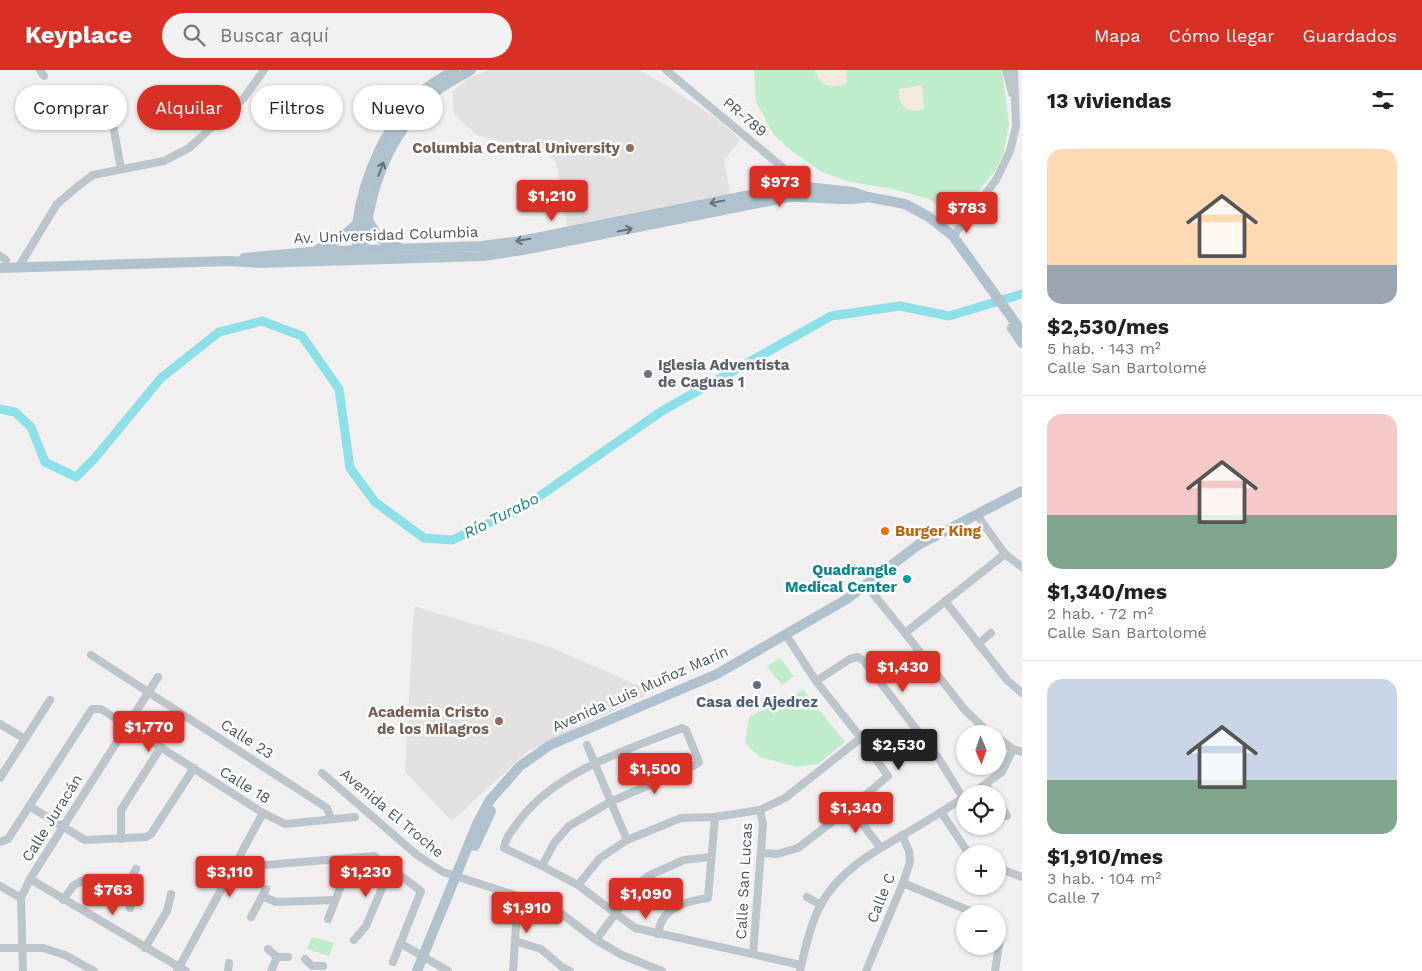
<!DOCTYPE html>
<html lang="es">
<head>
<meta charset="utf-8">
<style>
  body { margin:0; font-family:"Work Sans",sans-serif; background:#f2f2f2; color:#222; height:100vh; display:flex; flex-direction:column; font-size:19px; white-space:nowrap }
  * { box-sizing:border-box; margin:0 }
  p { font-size:16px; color:#767676 }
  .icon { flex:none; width:28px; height:28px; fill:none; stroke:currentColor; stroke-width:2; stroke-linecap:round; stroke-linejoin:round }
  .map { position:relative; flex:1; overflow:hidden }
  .sheet { display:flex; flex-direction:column; background:#fff; width:400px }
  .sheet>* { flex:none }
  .hud { position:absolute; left:15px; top:15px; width:475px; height:45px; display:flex; gap:10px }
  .needle { width:32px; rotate:178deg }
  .fabs { position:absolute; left:956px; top:655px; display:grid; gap:10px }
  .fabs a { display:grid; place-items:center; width:50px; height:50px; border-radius:50%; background:#fff; box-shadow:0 1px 4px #0004; font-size:25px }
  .price { position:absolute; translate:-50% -42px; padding:0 11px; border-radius:5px; background:#d93025; color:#fff; font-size:16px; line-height:32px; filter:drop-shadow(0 1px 2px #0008) }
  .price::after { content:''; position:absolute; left:50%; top:30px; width:15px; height:11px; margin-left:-8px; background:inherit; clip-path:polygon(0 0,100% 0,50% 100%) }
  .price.on { background:#222; color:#fff }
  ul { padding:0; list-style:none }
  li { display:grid; align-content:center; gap:10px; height:265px; padding:0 25px }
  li+li { border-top:1px solid #e0e0e0 }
  li span { display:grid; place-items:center; height:155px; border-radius:15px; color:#555 }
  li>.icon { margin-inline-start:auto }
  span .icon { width:90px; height:90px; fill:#fffc; stroke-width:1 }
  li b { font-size:21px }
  h2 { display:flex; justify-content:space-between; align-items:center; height:60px; padding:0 25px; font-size:21px }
  .chip { padding:0 18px; border-radius:22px; background:#fff; box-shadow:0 1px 4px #0004; font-size:18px; line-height:45px }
  .chip.on { background:#d93025; color:#fff }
  header { display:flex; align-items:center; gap:30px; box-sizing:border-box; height:70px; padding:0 25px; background:#d93025; color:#fff }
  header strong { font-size:24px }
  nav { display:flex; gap:28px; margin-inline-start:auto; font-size:18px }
  .search { width:350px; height:45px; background:#f2f2f2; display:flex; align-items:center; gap:12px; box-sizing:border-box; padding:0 18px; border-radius:28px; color:#767676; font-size:19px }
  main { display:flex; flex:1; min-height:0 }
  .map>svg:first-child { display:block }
  .education { fill:#e2e0e1 }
  .green { fill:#bfedcc }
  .sand { fill:#f2eae0 }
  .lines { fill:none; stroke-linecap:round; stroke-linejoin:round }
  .river { stroke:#8ee0e8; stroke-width:9 }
  .minor { stroke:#bbc5cb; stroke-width:8 }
  .major { stroke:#b0c2cd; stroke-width:10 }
  .oneway { stroke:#627078 }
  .education-dot { fill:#8d6e63; stroke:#fff; stroke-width:2 }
  .worship-dot { fill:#6b7280; stroke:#fff; stroke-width:2 }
  .food-dot { fill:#e8710a; stroke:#fff; stroke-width:2 }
  .culture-dot { fill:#0f9aa8; stroke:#fff; stroke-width:2 }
  .service-dot { fill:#5c6f8a; stroke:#fff; stroke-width:2 }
  .labels { text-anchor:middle; stroke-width:5; stroke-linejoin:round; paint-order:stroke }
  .street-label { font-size:15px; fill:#48555c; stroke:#fff }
  .education-label { font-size:15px; font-weight:bold; fill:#785e54; stroke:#fff; text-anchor:end }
  .worship-label { font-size:15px; font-weight:bold; fill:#5b616d; stroke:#fff; text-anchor:start }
  .food-label { font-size:15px; font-weight:bold; fill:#c56008; stroke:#fff; text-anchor:start }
  .culture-label { font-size:15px; font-weight:bold; fill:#0d838f; stroke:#fff; text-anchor:end }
  .service-label { font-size:15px; font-weight:bold; fill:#4e5e75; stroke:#fff }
  .water-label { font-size:16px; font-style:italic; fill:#12828f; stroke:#fff }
</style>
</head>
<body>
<header>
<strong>Keyplace</strong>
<div class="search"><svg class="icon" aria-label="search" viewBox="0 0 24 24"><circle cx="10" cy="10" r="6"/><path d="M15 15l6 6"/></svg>Buscar aquí</div>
<nav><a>Mapa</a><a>Cómo llegar</a><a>Guardados</a></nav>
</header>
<main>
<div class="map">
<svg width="1022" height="901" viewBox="0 0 1022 901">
  <rect width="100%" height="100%" fill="#f1efef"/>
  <g class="education">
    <path d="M488,0H639L666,15L717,49L741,70L724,90L731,127L568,159L556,93L547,83L476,65L454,44L452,22L468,8Z"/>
    <path d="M414,536L550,577L653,622L528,681L452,751L405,702Z"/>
  </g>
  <g class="green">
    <path d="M754,0H1002L1009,54L1004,82L995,101L966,136L958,142L949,143L929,129L893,119L851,112L822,102L793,82L774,65L756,32Z"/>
    <path d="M780,588L794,606L782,615L767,596Z"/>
    <path d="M803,620L845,672L818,694L797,697L760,687L745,673L749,647Z"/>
    <path d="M312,867L334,873L329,886L307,879Z"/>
  </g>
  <g class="sand">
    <path d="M814,0H846L847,13C832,20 820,16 814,0Z"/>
    <path d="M922,15L924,39C907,44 898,37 899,19Z"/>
  </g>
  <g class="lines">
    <path class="river" d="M0,339L15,342L31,357L45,392L76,407L95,388L161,308L219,262L262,251L302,266L339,319L350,398L375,432L424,468L452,470L524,437L662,341L831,246L900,236L949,246L1022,224"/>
    <g class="minor">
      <path d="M40,0L44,6"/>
      <path d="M666,0L806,117"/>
      <path d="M1006,0L1012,23"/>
      <path d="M111,44L121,99"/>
      <path d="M953,166L996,110L1010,81L1016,57L1014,0"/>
      <path d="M0,186L6,190"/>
      <path d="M18,198L57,134L77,117L93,105L164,91L189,78L244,28L264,0"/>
      <path d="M977,445L1005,484L1022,497"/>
      <path d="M866,515L905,563L964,639L990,664"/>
      <path d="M945,531L1007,610L1022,623"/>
      <path d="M905,563L1005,484"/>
      <path d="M978,574L991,563"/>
      <path d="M91,585L327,738L331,749"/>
      <path d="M816,611L850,589L858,587L864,591L939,689L963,728"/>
      <path d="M0,654L25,669"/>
      <path d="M998,668L1013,679L1022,682"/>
      <path d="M587,675L627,770"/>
      <path d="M322,703L417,785L443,802L518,826L558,841L596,870L622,885L662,901"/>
      <path d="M0,708L50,630"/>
      <path d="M986,715L992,724"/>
      <path d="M971,724L1002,702L1013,679"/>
      <path d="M998,732L1007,746"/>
      <path d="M29,736L85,770L146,767L151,764L194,698"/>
      <path d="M850,738L880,777"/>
      <path d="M941,742L969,784"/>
      <path d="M121,769V740L161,677"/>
      <path d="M0,772L8,769L92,639H101L263,743L285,754L355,747"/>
      <path d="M761,783L777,784L798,778L850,738L888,706L861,668L816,611L786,565"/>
      <path d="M238,790L253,796L374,786L421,821L393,892"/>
      <path d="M542,796L554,773L569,756L610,732L695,695L699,692L686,660L682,658C625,681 552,702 516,755C510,763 505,769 504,778L542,796L578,815L635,858L801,895"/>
      <path d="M998,798L1022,807"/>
      <path d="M30,809L186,901"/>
      <path d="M903,813L977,844"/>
      <path d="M578,815L600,788L627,770L681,748L715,747L760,740L785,728L861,668"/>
      <path d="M0,816L21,828"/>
      <path d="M262,826L276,832L335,830"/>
      <path d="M807,827L821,835"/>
      <path d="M63,830L73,816L81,811L131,808"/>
      <path d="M130,838L131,808L136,799"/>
      <path d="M251,847L266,819"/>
      <path d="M328,849L352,788"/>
      <path d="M658,864C659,859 660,853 663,849C672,835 693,830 708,828L715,747"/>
      <path d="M354,870L366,856L391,797"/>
      <path d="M596,870L635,817L648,806L684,790L711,787"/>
      <path d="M515,871L541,879L562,897L570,901"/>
      <path d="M400,873L448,901"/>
      <path d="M0,878H43L65,885L94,901"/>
      <path d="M145,878L167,841L171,824"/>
      <path d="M268,879L277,887H288"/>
      <path d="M753,884L763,754L760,740"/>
      <path d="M305,889L312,896H323"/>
      <path d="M23,901L21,828L30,809L158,607"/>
      <path d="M177,901L263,743"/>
      <path d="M228,901L229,893"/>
      <path d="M271,901L277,887"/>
      <path d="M513,901L518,826"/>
      <path d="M800,901C805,879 810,856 820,836C838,802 871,783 903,765C924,753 944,740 965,727"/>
      <path d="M866,901L903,813L910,792L909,781L902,765"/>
      <path d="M995,901L1000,868L998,860"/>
    </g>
    <g class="major">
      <path d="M784,118L790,109L791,104"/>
      <path d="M367,149L379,168L398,177"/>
      <path d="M318,179C334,174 345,165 357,154"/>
      <path d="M358,183L363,180C370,118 386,69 432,25C442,15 458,8 471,0"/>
      <path d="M363,183L357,180C357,172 356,162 357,154C364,104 387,52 425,19C434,12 445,6 454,0"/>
      <path d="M244,188L310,182L482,176L521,171L784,118L806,117L853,122L868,127L905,134L929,147L953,166L1022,262"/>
      <path d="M0,198L229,191L258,193L483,186L523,180L789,127C815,126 842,132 868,127"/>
      <path d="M1012,258L1022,273"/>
      <path d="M475,776L491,741"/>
      <path d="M417,901L477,754L490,730L520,696L550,675L717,604L847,529L918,475L1022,421"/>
    </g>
  </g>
  <defs><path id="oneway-shaft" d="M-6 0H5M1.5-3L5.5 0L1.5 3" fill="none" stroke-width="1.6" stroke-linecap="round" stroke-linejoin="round" transform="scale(1.25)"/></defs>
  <g class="oneway">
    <use href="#oneway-shaft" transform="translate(381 99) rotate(-69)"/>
    <use href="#oneway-shaft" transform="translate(717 132) rotate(169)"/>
    <use href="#oneway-shaft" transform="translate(625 160) rotate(-11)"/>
    <use href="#oneway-shaft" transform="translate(523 170) rotate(170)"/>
  </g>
  <g class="education-dot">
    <circle cx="630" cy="78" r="5"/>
    <circle cx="499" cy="651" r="5"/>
  </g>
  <circle class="worship-dot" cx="648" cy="304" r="5"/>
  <circle class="food-dot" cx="885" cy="461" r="5"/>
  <circle class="culture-dot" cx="907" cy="509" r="5"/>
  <circle class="service-dot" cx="757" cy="615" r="5"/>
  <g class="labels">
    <g class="street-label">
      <text transform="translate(745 47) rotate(40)" y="5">PR-789</text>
      <text transform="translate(386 165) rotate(-2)" y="5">Av. Universidad Columbia</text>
      <text transform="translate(640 619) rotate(-24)" y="5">Avenida Luis Muñoz Marín</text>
      <text transform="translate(247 669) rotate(33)" y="5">Calle 23</text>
      <text transform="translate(245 715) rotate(32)" y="5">Calle 18</text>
      <text transform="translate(392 743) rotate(40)" y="5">Avenida El Troche</text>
      <text transform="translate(52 748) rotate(-58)" y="5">Calle Juracán</text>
      <text transform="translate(744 811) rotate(-87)" y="5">Calle San Lucas</text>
      <text transform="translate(881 828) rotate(-68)" y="5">Calle C</text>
    </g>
    <g class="education-label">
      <text x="620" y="83">Columbia Central University</text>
      <text x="489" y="647">Academia Cristo<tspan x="489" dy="17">de los Milagros</tspan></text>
    </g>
    <g class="worship-label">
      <text x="658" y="300">Iglesia Adventista<tspan x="658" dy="17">de Caguas 1</tspan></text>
    </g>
    <g class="food-label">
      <text x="895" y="466">Burger King</text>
    </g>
    <g class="culture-label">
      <text x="897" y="505">Quadrangle<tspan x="897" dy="17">Medical Center</tspan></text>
    </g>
    <g class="service-label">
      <text x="757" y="637">Casa del Ajedrez</text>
    </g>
    <g class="water-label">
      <text transform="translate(501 445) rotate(-27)" y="6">Río Turabo</text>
    </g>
  </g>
</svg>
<div class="fabs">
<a><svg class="needle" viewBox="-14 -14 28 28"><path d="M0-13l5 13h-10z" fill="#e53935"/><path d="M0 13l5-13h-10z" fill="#767676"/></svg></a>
<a><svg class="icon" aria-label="locate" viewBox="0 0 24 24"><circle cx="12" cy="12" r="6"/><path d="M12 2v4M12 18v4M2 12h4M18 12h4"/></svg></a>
<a>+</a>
<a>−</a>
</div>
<b class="price" style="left:780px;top:138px">$973</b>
<b class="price" style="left:552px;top:152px">$1,210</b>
<b class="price" style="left:967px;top:164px">$783</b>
<b class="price" style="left:903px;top:623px">$1,430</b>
<b class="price" style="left:149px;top:683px">$1,770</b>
<b class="price on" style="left:899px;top:701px">$2,530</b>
<b class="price" style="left:655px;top:725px">$1,500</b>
<b class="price" style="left:856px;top:764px">$1,340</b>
<b class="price" style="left:230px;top:828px">$3,110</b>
<b class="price" style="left:366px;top:828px">$1,230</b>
<b class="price" style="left:113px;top:846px">$763</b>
<b class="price" style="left:646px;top:850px">$1,090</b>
<b class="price" style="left:527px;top:864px">$1,910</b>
<div class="hud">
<a class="chip">Comprar</a>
<a class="chip on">Alquilar</a>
<a class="chip">Filtros</a>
<a class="chip">Nuevo</a>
</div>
</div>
<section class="sheet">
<h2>13 viviendas<svg class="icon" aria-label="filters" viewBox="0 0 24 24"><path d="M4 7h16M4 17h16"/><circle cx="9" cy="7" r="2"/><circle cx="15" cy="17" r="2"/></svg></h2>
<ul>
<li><span style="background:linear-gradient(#ffd9b3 75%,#9aa5b1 0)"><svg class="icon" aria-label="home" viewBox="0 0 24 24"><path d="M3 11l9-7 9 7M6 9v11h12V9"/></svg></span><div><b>$2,530/mes</b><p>5 hab. · 143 m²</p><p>Calle San Bartolomé</p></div></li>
<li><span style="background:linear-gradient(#f6c9c9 65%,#7fa58c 0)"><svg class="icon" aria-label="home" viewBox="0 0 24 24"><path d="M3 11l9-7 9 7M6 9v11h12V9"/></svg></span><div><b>$1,340/mes</b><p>2 hab. · 72 m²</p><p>Calle San Bartolomé</p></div></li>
<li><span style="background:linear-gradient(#c9d6e8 65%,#7fa58c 0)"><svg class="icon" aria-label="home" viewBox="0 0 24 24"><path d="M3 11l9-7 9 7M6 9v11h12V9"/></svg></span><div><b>$1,910/mes</b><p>3 hab. · 104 m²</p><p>Calle 7</p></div></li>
</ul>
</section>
</main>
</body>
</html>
